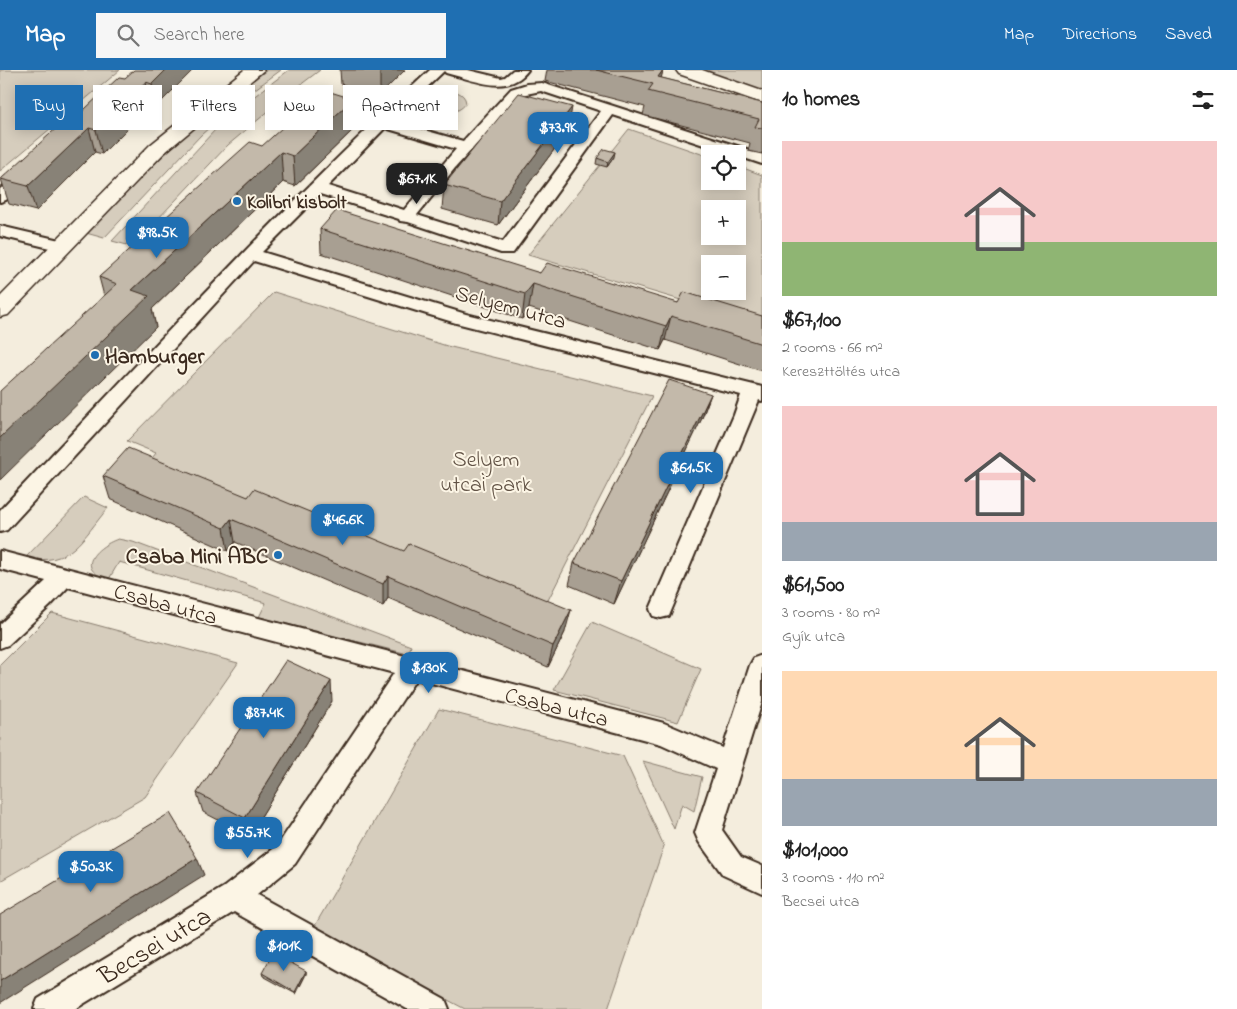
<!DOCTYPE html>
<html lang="en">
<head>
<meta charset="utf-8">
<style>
  body { margin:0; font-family:"Indie Flower",sans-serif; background:#f6f6f6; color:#222; height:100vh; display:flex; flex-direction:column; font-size:19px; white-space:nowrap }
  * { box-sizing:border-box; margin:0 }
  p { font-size:16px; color:#767676 }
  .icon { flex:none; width:28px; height:28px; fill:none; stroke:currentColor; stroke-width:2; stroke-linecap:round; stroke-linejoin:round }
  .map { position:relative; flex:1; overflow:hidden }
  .drawer { display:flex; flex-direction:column; background:#fff; width:475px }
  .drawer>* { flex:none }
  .banner { position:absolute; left:15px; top:15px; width:475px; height:45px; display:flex; gap:10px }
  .tools { position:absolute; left:701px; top:75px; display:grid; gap:10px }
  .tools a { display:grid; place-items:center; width:45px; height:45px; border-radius:0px; background:#fff; box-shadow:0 2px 12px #0003; font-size:25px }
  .price { position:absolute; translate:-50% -42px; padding:0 11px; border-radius:10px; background:#1f6fb2; color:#fff; font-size:16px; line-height:32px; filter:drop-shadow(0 1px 2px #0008) }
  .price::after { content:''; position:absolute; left:50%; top:30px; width:15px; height:11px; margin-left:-8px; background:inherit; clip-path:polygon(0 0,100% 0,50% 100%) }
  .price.selected { background:#222; color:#fff }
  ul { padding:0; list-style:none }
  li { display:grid; align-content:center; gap:10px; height:265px; padding:0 20px }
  li span { display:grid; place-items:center; height:155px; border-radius:0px; color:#555 }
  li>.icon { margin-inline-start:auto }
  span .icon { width:90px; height:90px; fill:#fffc; stroke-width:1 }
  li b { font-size:21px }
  h2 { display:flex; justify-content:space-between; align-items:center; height:60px; padding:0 20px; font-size:21px }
  .chip { padding:0 18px; border-radius:0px; background:#fff; box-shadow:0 2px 12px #0003; font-size:18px; line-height:45px }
  .chip.selected { background:#1f6fb2; color:#fff }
  header { display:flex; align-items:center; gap:30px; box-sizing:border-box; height:70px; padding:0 25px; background:#1f6fb2; color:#fff }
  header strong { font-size:24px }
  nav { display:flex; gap:28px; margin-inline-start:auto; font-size:18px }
  .search { width:350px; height:45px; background:#f6f6f6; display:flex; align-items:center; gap:12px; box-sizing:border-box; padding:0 18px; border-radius:0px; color:#767676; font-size:19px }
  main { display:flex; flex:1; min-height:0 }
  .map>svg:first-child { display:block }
  .green { fill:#d6cdbd; stroke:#887c6e; fill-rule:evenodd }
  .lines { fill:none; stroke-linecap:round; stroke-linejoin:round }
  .minor-casing { stroke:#3b2a1e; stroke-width:4 }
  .tertiary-casing { stroke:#3b2a1e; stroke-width:3 }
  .minor { fill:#fcf5e5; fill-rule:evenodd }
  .tertiary { fill:#fcf5e5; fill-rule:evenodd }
  .wall { fill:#a89f92; stroke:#3b2a1e }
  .shaded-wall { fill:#888277; stroke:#3b2a1e }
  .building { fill:#c3b9aa; stroke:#3b2a1e }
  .poi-dot { fill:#1f6fb2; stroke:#fcf5e5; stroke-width:2 }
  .labels { text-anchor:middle; stroke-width:4; stroke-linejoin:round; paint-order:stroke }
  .far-poi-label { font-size:19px; font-weight:bold; fill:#3b2a1e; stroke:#fcf5e5; text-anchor:start }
  .street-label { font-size:22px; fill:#3b2a1e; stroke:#fcf5e5 }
  .poi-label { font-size:22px; font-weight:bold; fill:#3b2a1e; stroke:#fcf5e5; text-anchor:start }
  .park-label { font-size:22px; fill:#625346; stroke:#fcf5e5 }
  .near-street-label { font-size:26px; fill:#3b2a1e; stroke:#fcf5e5 }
</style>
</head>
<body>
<header>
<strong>Map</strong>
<div class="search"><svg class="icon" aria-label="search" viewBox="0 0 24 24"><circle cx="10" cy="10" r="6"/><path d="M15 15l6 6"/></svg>Search here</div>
<nav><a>Map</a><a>Directions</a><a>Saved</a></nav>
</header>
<main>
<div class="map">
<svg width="762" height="939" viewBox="0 0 762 939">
  <rect width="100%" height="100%" fill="#f4eddd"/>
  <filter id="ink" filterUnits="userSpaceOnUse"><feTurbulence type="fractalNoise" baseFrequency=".02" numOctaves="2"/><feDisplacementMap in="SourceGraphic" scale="10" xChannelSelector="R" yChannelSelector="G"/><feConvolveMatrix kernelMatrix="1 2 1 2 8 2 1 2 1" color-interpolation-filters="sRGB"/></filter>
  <g filter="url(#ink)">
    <g class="green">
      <path d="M0,0H120L0,101Z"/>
      <path d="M267,0H281L243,28L201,65L104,168L86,163C143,103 199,49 267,0Z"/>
      <path d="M289,0H320L295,19L228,75L136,172L127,175L112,171L215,60L252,28Z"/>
      <path d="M699,0H762V22Z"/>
      <path d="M440,20C451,20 465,21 466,33C458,46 435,45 425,34V27Z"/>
      <path d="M629,59L710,87V111H738V96L762,105V254L528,185ZM710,139H738V166H710ZM710,194H738V221H710Z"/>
      <path d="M274,222L447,276L652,326L542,542L140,404L156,383L127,371Z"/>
      <path d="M84,427L108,438C83,467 70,499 26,487Z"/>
      <path d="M118,469L133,472L411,576L408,584L259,547L266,533L119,492L109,509C74,500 95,477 118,469Z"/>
      <path d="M52,543L238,593L145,727L0,811V595Z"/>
      <path d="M592,552L701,599L678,652L554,620Z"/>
      <path d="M439,639L623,686L664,776L608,939H465L313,859Z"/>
      <path d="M643,691L702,707L694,741L682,734L674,759Z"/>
    </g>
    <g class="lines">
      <defs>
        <g id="minor">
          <path d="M430,0H468L501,8L505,7L513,0H528C508,27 474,10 446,3L444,1L392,51L463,71L511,19L527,14L542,13L762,84V94L738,86V84H731L613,45L513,183H501L408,152L400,151L399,149L320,124L262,182L466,244L762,317V331L759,330L669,546L661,548L653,546L650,539L734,345L741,325L456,253L254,191L7,460L0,462V440C141,291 279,139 430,0ZM541,21L601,41L503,172L417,145L455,98L521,25ZM385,58L456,79L404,140L328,116Z"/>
          <path d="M26,99L31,101L34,104L31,107L6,130L0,132V119L21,101Z"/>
          <path d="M0,156L68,172L70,176L68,180L62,181L0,166Z"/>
          <path d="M0,481L664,653L723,678L750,595L754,588L762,585V632L722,760L741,787L762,796V823L723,805L699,772L695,763L716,699L661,674L416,609L295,794L257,825L445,929L449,939H407L234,842L75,939H34L38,929L224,817L277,776L394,603L68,517L50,536L8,575L0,578V554L46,511L0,499Z"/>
        </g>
        <g id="tertiary">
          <path d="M244,0H264L164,83L8,245L0,247V227L150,75Z"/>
          <path d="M676,0H702L762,21V33L679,4Z"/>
        </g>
      </defs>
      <use href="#minor" class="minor-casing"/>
      <use href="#tertiary" class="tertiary-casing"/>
      <use href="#minor" class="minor"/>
      <use href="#tertiary" class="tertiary"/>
    </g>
    <g class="wall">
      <path d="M193,0L156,37L150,36L102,84L95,82L36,141L9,134L1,109L125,8Z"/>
      <path d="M340,0H405L380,25L341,14Z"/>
      <path d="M547,0H663L661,8L762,33V84L748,81L750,73L643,45L645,37L545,11Z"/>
      <path d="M354,59L295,116L283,112L152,239L156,257L104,226L99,207L262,76Z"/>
      <path d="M568,61L498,155L442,139L444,115Z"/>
      <path d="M614,87L607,97L596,94L597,88Z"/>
      <path d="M320,159L540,203L678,233L762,246V301L665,270L660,280L529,238L522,249L321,183Z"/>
      <path d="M711,324L702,348L614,534L569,515L574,493Z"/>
      <path d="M103,406L565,562L548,597L388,528L383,536L235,472L228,481L110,429Z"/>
      <path d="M332,631L249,766L203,742L197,723Z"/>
      <path d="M306,901V904L296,924L263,906L262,903Z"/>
    </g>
    <g class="shaded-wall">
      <path d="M166,0H193L156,37L152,14Z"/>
      <path d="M380,0H405L380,25Z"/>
      <path d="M663,0L658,23V7Z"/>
      <path d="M146,12L150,36L102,84L96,60Z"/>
      <path d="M353,29L354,59L295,116L293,86Z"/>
      <path d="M572,37L568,61L498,155L500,131Z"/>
      <path d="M89,58L95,82L36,141L28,116Z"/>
      <path d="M281,82L283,112L152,239L156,257L0,410V368L132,220Z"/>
      <path d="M615,82L614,87L607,97L608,92Z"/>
      <path d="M533,214L529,238L522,249L525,224Z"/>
      <path d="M671,246L665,270L660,280L666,256Z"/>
      <path d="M711,324L702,348L614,534L621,511Z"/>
      <path d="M231,449L235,472L228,481L224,458Z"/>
      <path d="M388,506V528L383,536V514Z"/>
      <path d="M571,540L565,562L548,597L553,576Z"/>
      <path d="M331,611L332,631L249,766L245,748Z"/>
      <path d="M197,788L204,805L0,933V911Z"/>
      <path d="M306,901V904L296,924L295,922Z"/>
    </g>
    <g class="building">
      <path d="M134,0H166L152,14L146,12L96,60L89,58L28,116L1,109L63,52L69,54L119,7L125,8Z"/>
      <path d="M596,0H663L658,7L762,33V58L755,57L759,49L648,21L653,14Z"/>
      <path d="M324,20L353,29L293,86L281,82L132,220L149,226L0,368V321L117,214L99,207L250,72L262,76Z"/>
      <path d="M519,23L572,37L500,131L444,115Z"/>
      <path d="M604,79L615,82L608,92L597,88Z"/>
      <path d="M337,140L540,203L547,193L678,233L684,222L762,246V274L671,246L666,256L533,214L525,224L320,159Z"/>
      <path d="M669,310L711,324L621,511L574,493Z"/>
      <path d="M128,378L248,427L254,419L404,481L409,474L571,540L553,576L388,506L383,514L231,449L224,458L103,406Z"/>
      <path d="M286,590L331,611L245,748L197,723Z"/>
      <path d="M170,743L197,788L0,911V845Z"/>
      <path d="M273,883L306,901L295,922L262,903Z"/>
    </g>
  </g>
  <g class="poi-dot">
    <circle cx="237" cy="131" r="5"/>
    <circle cx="95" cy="285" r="5"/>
    <circle cx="278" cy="485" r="5"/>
  </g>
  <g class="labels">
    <g class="far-poi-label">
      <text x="247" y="138">Kolibri kisbolt</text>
    </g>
    <g class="street-label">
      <text transform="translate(511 236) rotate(15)" y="8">Selyem utca</text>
      <text transform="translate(166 533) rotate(15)" y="8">Csaba utca</text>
      <text transform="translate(557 636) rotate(14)" y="8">Csaba utca</text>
    </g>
    <g class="poi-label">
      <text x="105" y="293">Hamburger</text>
      <text x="268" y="493" text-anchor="end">Csaba Mini ABC</text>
    </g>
    <g class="park-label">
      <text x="486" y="396">Selyem<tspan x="486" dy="25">utcai park</tspan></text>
    </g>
    <g class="near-street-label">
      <text transform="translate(154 875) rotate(-31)" y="9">Becsei utca</text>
    </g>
  </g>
</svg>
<div class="tools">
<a><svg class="icon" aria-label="locate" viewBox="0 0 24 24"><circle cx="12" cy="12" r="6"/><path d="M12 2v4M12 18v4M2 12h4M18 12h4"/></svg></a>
<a>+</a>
<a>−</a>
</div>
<b class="price" style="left:558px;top:84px">$73.9K</b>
<b class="price selected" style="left:417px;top:135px">$67.1K</b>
<b class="price" style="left:157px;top:189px">$98.5K</b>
<b class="price" style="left:691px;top:424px">$61.5K</b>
<b class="price" style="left:343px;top:476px">$46.6K</b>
<b class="price" style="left:429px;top:624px">$130K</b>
<b class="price" style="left:264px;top:669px">$87.4K</b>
<b class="price" style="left:248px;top:789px">$55.7K</b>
<b class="price" style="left:91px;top:823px">$50.3K</b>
<b class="price" style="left:284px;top:902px">$101K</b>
<div class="banner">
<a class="chip selected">Buy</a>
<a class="chip">Rent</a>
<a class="chip">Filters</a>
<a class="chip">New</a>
<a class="chip">Apartment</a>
</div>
</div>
<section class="drawer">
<h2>10 homes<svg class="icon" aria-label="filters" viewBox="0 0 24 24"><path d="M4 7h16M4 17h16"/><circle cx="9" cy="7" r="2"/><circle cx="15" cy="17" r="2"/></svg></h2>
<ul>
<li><span style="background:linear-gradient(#f6c9c9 65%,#8fb573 0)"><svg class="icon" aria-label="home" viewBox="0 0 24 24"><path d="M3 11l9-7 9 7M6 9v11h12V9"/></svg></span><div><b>$67,100</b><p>2 rooms · 66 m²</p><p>Kereszttöltés utca</p></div></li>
<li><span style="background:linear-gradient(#f6c9c9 75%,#9aa5b1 0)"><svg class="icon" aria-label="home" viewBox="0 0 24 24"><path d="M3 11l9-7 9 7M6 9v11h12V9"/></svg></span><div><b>$61,500</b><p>3 rooms · 80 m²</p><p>Gyík utca</p></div></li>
<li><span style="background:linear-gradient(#ffd9b3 70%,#9aa5b1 0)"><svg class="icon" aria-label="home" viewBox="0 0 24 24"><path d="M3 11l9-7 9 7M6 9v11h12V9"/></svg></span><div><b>$101,000</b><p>3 rooms · 110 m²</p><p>Becsei utca</p></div></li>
</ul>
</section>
</main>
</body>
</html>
